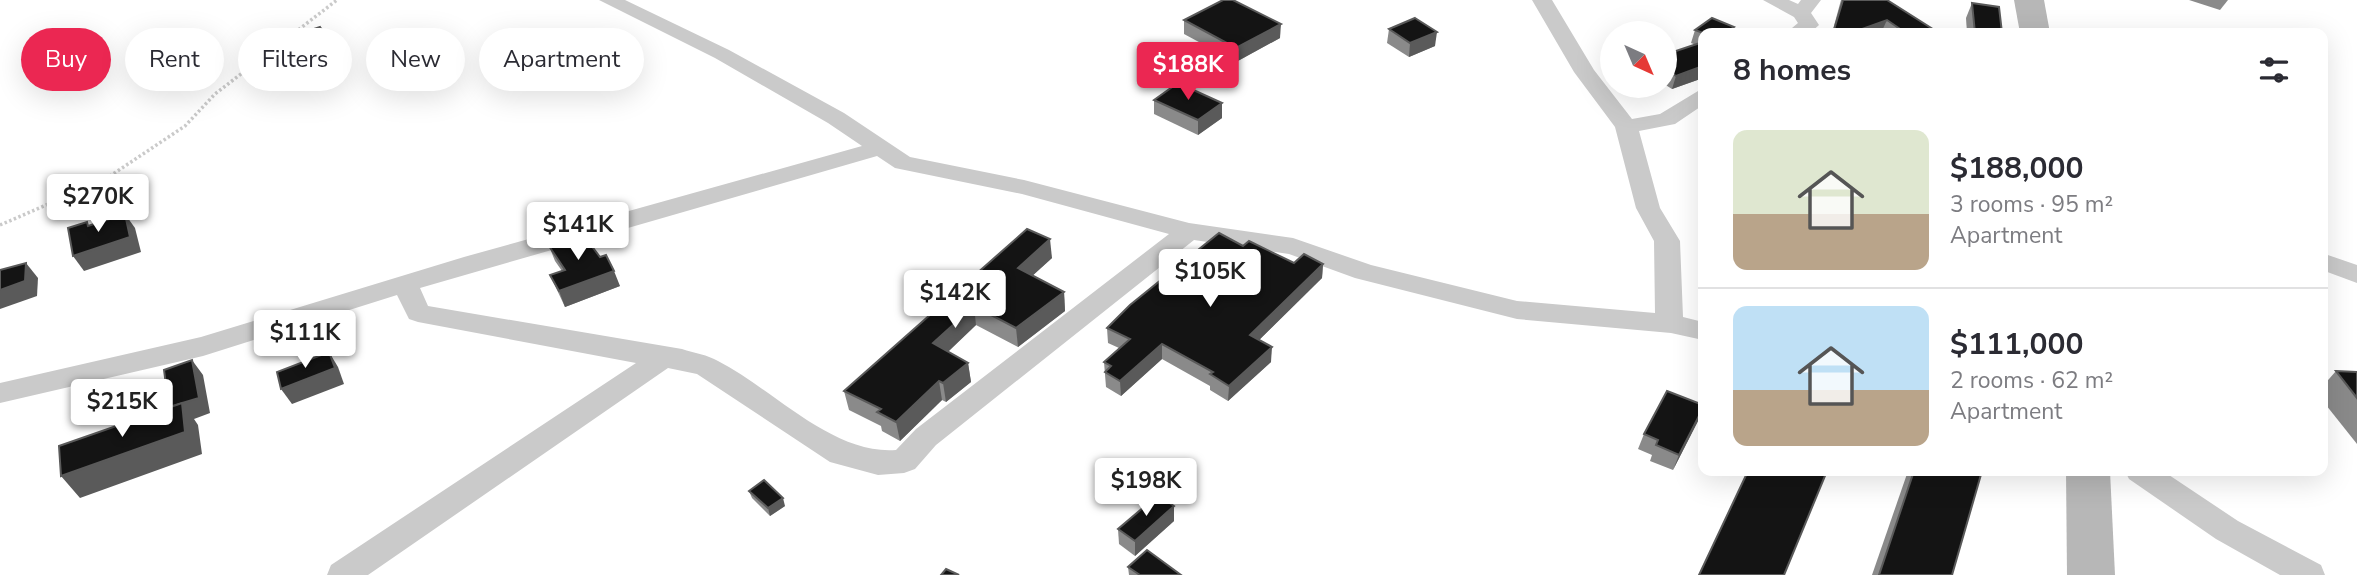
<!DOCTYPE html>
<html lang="en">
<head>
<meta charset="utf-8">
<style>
  body { margin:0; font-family:"Nunito Sans",sans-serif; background:#f7f7f7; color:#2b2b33; height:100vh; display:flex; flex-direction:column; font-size:26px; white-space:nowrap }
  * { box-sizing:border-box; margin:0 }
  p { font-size:23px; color:#7c7c81 }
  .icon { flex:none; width:38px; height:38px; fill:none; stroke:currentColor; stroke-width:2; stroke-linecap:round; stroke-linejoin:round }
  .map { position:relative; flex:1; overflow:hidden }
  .side { position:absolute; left:1698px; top:28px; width:630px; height:448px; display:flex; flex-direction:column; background:#fff; border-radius:14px; box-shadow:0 7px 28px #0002 }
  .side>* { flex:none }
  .guide { position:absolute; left:21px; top:28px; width:665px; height:63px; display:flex; gap:14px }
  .needle { width:46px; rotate:136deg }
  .tools { position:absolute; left:1600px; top:21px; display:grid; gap:14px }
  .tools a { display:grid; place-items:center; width:77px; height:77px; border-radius:50%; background:#fff; box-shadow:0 7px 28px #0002; font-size:35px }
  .price { position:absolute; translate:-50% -60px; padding:0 16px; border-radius:7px; background:#fff; color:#222; font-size:23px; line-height:46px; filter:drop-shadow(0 2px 4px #0008) }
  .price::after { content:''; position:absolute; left:50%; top:42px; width:21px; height:16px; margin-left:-10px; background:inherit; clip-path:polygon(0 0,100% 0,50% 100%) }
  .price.active { background:#eb2752; color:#fff }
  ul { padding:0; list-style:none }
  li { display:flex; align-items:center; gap:21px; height:175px; padding:0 35px }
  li+li { border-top:2px solid #e1e1e2 }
  li span { display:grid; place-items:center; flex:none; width:196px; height:140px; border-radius:14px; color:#555 }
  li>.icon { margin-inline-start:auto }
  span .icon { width:84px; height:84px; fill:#fffc; stroke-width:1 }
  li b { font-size:30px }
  h2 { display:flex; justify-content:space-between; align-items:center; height:84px; padding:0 35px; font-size:30px }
  .pill { padding:0 24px; border-radius:32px; background:#fff; box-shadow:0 7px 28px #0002; font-size:24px; line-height:63px }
  .pill.active { background:#eb2752; color:#fff }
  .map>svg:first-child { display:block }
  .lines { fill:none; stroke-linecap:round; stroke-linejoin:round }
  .path { stroke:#cacaca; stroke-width:3.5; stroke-dasharray:2.5 2.5; stroke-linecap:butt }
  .street { fill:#cacaca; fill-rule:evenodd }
  .secondary { fill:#b7b7b7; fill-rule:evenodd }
  .wall { fill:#8a8a8a }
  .shaded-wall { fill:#5a5a5a }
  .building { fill:#141414; stroke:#5a5a5a; stroke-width:2 }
</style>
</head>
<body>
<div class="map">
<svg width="2357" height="575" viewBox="0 0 2357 575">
  <rect width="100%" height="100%" fill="#fff"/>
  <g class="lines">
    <path class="path" d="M0,225L104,180L185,126L215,94L337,0"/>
    <g class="street">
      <path d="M599,0H625L729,50L844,113L910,157L1024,180L1189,223L1293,238L1371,265L1517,301L1655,313L1654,241L1636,208L1615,127L1574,72L1532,0H1552L1594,70L1632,119L1660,114L1703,88V105L1675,124L1639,131L1660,208L1680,241L1683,317L1703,322V340L1671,333L1517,319L1355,278L1289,254L1194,240L936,445L915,469L904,473L878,475L841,465L830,462L697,374L668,368L368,575H327L331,565L636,363L418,322L409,319L397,295L203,356L0,403V383L201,337L464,257L862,146L828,123L715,58ZM877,156L895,168L1022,194L1169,234L916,429L896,450C832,455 773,389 718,361C708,355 694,353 682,349L428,306L420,288Z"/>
      <path d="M1763,0H1789L1798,4L1801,0H1821L1811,13L1819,25L1810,33H1786L1798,23L1794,17Z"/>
      <path d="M2322,253L2357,265V283L2322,270Z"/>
      <path d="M2125,471H2163L2238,521L2321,565L2325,575H2280L2216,539L2129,479Z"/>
    </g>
    <g class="secondary">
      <path d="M2014,0H2044L2050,33H2020Z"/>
      <path d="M2066,471H2110L2115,575H2067Z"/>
    </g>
  </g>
  <g class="wall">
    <path d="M1841,0H1887L1939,33H1832Z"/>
    <path d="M2189,0H2228L2220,10Z"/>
    <path d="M1972,3L2002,33H1967L1966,18Z"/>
    <path d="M1184,20L1280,38L1236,62L1184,34Z"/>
    <path d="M1734,27L1732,33H1703V78L1672,89L1664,84V55L1696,45L1691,43L1695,30Z"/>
    <path d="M1389,29L1435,46L1409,57L1387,43Z"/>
    <path d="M296,35L340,59L316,67L303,49Z"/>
    <path d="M1154,100L1222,118L1198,135L1154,114Z"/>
    <path d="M1027,229L1052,258L1032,276L1064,292L1065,311L1018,347L976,325L948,352L968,363L971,382L946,402L942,400L900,441L882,431L881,426L849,410L844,391Z"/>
    <path d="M549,246L620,286L565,307L550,275L562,271L555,261Z"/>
    <path d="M1243,246L1294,263L1323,264L1322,278L1259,340L1271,362L1228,401L1210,390V386L1162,359L1121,396L1106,387L1104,362L1119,348L1108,343L1107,328Z"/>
    <path d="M2336,371L2357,372V444L2322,400V387Z"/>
    <path d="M1698,421L1673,470L1650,461L1652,455L1638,449L1644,434Z"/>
    <path d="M1908,471H1982L1952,575H1872Z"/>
    <path d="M1994,471H2007L2004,474Z"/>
    <path d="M749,491L785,506L770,516L752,498Z"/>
    <path d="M1174,506V521L1135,556L1119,544L1118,529Z"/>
    <path d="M1128,567L1181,575H1129Z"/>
  </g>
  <g class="shaded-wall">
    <path d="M1887,20L1881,33H1851Z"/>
    <path d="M1281,24L1280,38L1236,62V48Z"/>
    <path d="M1437,32L1435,46L1409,57L1410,43Z"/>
    <path d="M333,45L340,59L316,67L309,53Z"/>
    <path d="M1703,66V78L1672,89L1676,76Z"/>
    <path d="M1222,103V118L1198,135V120Z"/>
    <path d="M125,214L135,228L141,252L84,271L73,256Z"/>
    <path d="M1050,239L1052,258L1020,287L1018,268Z"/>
    <path d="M26,263L38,278L37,296L0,309V290Z"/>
    <path d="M1323,264L1322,278L1249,350L1250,335Z"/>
    <path d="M614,271L620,286L565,307L559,291Z"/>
    <path d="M1064,292L1065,311L1018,347L1016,328Z"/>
    <path d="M974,306L976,325L937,362L933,343Z"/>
    <path d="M1162,344V359L1121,396L1120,381Z"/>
    <path d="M1272,347L1271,362L1228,401L1229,386Z"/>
    <path d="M329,352L338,367L344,384L292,404L281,389Z"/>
    <path d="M192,360L203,375L210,413L194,419L198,425L202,454L80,498L61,476L170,409Z"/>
    <path d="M968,363L971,382L946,402L943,383Z"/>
    <path d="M939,381L942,400L900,441L896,422Z"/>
    <path d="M1703,408L1698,421L1673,470L1679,455Z"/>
    <path d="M783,498L785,506L770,516L768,508Z"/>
    <path d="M1174,506V521L1135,556V541Z"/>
  </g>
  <g class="building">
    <path d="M1223,0H1233L1281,24L1236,48L1184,20Z"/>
    <path d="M1843,0H1887L1939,33H1906L1887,20L1851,33H1833Z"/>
    <path d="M1972,3L1999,7L2002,33H1975Z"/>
    <path d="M1415,18L1437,32L1410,43L1389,29Z"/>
    <path d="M1712,18L1734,27L1726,33H1703L1695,30Z"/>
    <path d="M320,27L333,45L309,53L296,35Z"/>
    <path d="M1703,42V66L1676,76L1664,68V55Z"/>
    <path d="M1178,83L1222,103L1198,120L1154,100Z"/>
    <path d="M125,214L130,237L73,256L68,228L87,222L88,226Z"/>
    <path d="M1027,229L1050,239L1018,268L1064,292L1016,328L974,306L933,343L968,363L943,383L939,381L896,422L877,412L881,409L844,391Z"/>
    <path d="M581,232L600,257L606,255L614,271L559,291L550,275L565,270L549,246Z"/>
    <path d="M1219,233L1243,246L1249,241L1294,263L1304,254L1323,264L1250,335L1272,347L1229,386L1210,374L1213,372L1162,344L1120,381L1105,372L1111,366L1104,362L1130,339L1107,328L1130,305Z"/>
    <path d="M26,263L25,281L0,290V270Z"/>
    <path d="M329,352L335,368L281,389L277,372Z"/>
    <path d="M192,360L199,398L169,407L164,370Z"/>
    <path d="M2336,371L2357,372V398Z"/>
    <path d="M1667,391L1703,405V408L1679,455L1656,445L1658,440L1644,434Z"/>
    <path d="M182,403L185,432L61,476L59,446Z"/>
    <path d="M1748,471H1827L1784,575H1699Z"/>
    <path d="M1914,471H1982L1952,575H1879Z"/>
    <path d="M764,480L783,498L768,508L749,491Z"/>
    <path d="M1158,495L1174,506L1135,541L1118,529Z"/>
    <path d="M1147,550L1181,575H1140L1128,567Z"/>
    <path d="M946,569L959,575H941Z"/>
  </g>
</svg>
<div class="tools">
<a><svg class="needle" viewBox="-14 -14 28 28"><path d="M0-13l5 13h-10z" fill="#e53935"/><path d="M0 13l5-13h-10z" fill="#7c7c81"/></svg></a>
</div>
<b class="price active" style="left:1188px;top:102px">$188K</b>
<b class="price" style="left:98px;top:234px">$270K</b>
<b class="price" style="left:578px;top:262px">$141K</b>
<b class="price" style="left:1210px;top:309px">$105K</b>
<b class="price" style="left:955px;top:330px">$142K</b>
<b class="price" style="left:305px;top:370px">$111K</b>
<b class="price" style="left:122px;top:439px">$215K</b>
<b class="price" style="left:1146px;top:518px">$198K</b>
<div class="guide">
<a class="pill active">Buy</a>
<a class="pill">Rent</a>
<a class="pill">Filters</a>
<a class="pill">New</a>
<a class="pill">Apartment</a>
</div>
<section class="side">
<h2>8 homes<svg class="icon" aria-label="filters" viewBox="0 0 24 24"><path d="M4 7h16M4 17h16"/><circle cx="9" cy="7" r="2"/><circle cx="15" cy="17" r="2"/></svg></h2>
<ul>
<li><span style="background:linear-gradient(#dfe7d0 60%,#b9a48a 0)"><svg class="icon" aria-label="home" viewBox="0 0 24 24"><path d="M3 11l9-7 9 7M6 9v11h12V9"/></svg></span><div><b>$188,000</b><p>3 rooms · 95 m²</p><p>Apartment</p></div></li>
<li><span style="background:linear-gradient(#bfe0f5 60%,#b9a48a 0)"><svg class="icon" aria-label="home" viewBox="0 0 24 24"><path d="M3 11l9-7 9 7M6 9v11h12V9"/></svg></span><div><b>$111,000</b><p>2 rooms · 62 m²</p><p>Apartment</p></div></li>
</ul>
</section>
</div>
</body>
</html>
